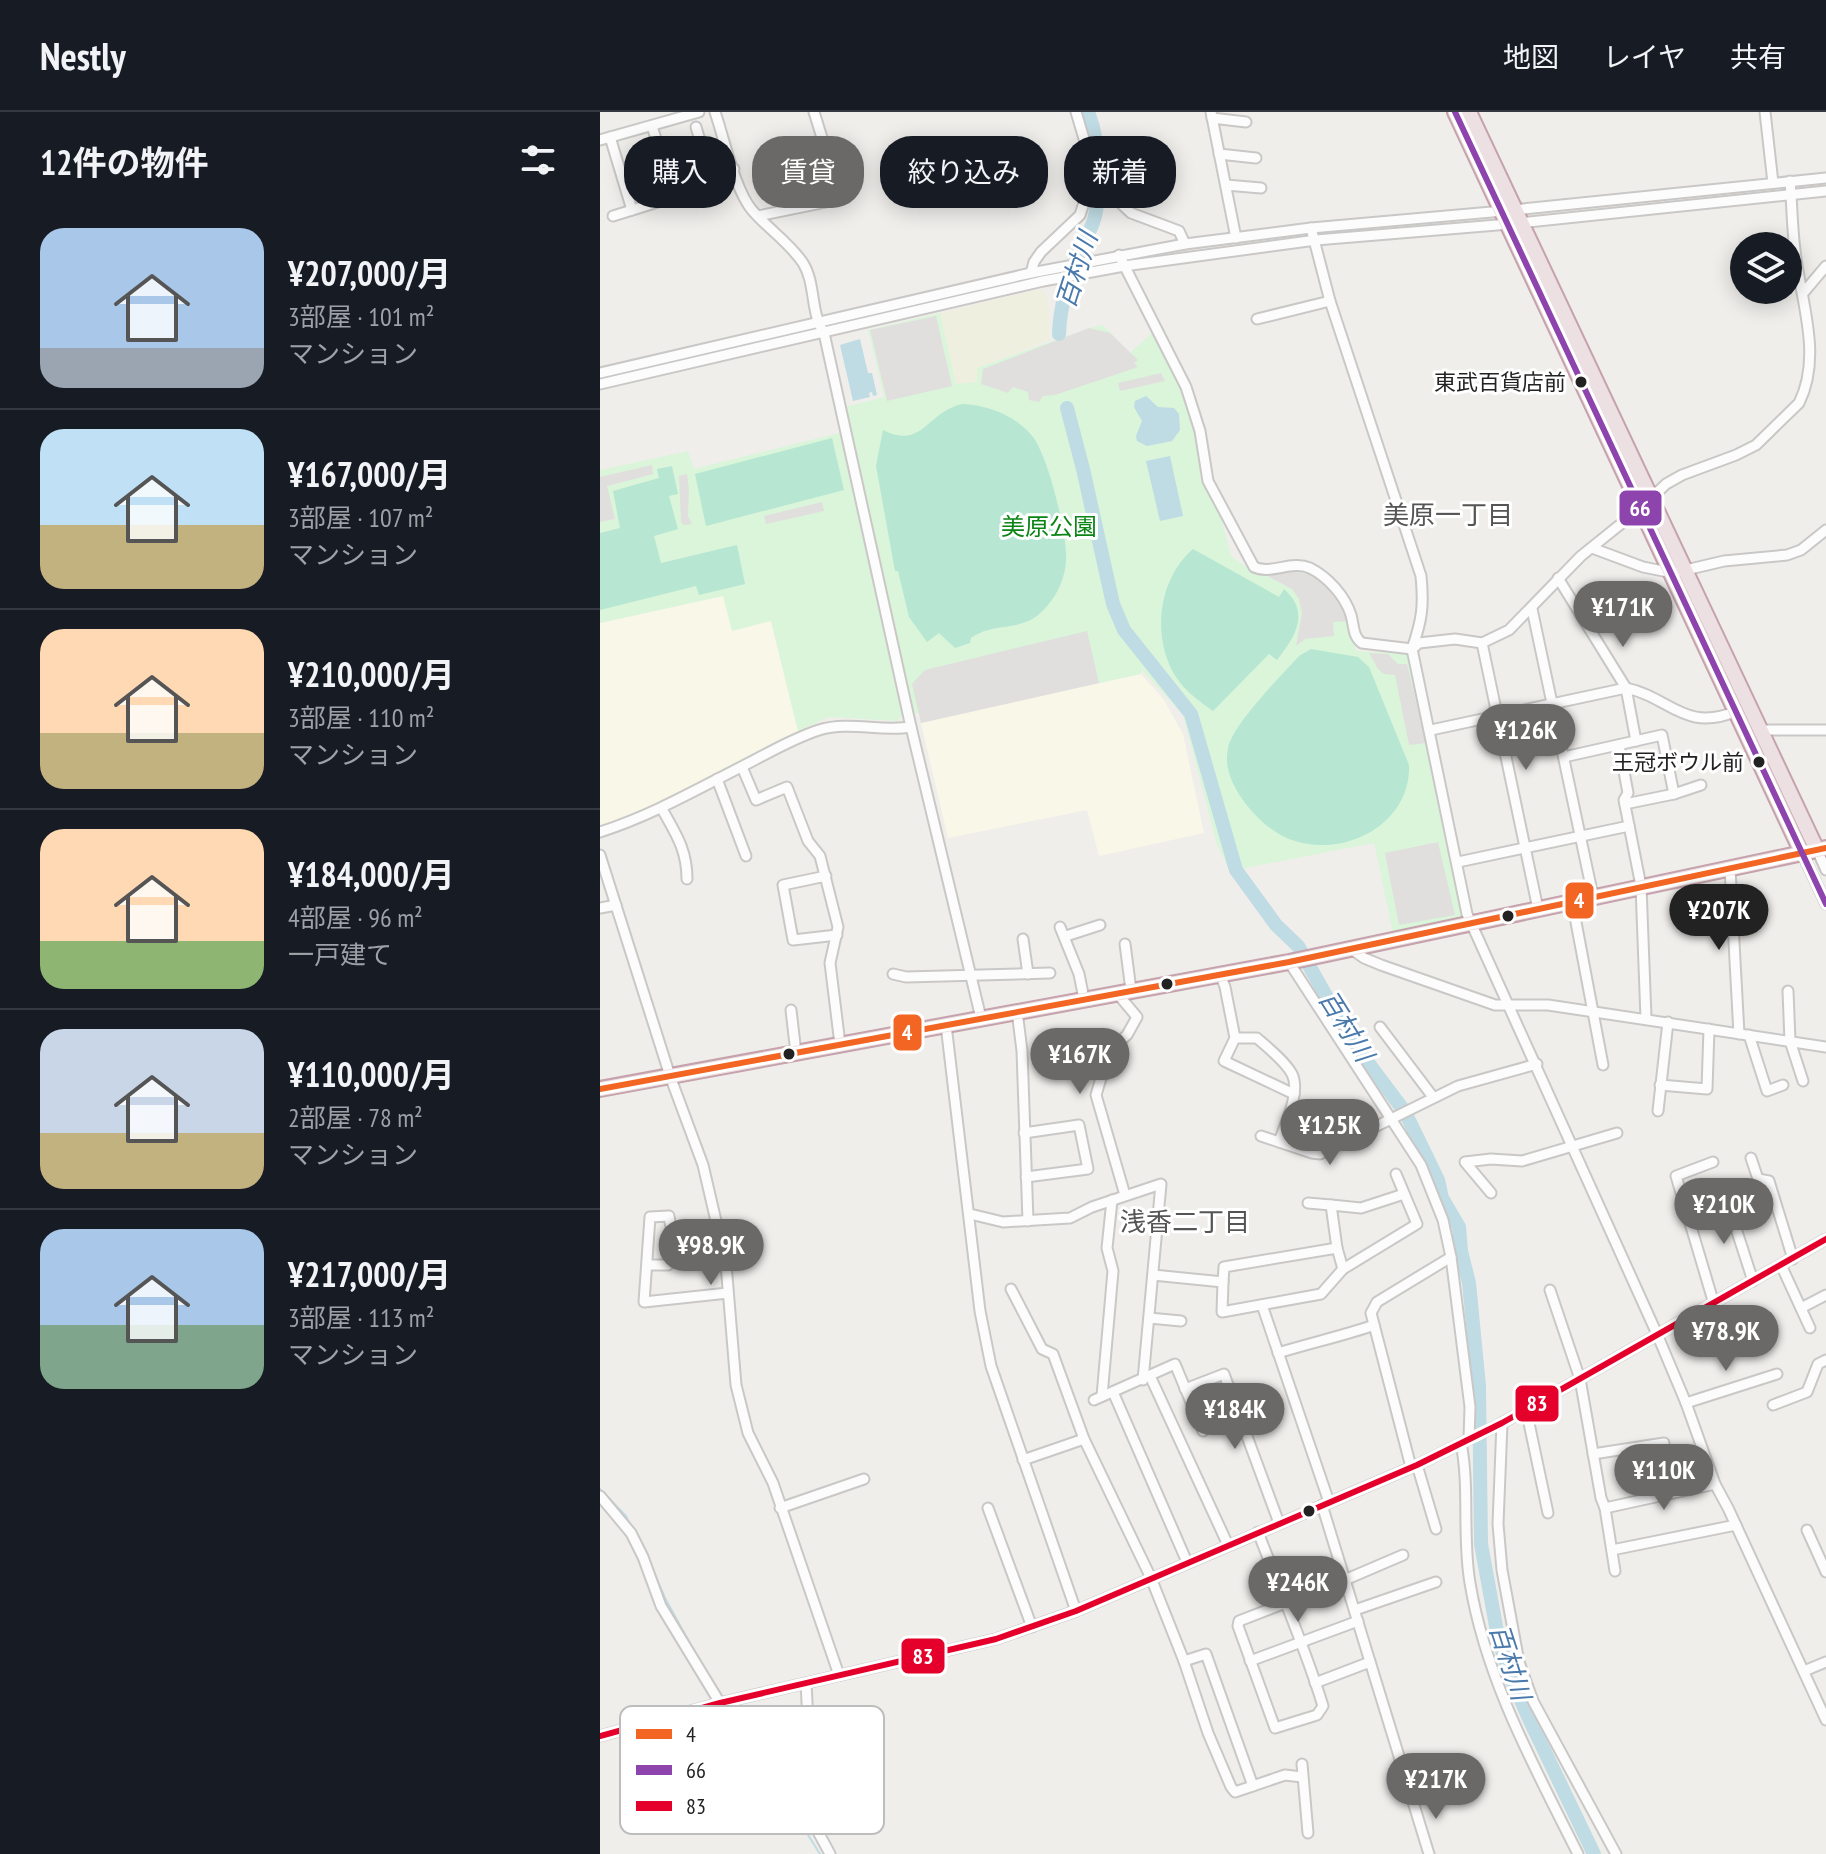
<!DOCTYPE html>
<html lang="ja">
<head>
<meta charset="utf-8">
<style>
  body { margin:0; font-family:"PT Sans Narrow","Noto Sans JP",sans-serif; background:#242831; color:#f1f3f6; height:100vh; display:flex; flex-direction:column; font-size:30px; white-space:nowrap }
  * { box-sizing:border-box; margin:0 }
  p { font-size:26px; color:#9ea1a6 }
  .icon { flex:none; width:44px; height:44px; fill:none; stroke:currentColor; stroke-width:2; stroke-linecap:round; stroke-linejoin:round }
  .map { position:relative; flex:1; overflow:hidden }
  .panel { display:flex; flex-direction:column; background:#171b24; width:600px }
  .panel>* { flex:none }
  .hud { position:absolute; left:24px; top:24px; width:760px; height:72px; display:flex; gap:16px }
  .buttons { position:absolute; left:1130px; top:120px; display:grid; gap:16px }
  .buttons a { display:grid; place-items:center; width:72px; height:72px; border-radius:50%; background:#171b24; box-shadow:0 4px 20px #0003; font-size:40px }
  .price { position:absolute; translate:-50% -68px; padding:0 18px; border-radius:28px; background:#6a6968; color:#fff; font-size:26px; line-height:52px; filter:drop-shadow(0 2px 4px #0008) }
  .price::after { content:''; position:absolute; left:50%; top:48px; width:24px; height:18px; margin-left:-12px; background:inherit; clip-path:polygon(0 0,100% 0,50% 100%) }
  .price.active { background:#222; color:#fff }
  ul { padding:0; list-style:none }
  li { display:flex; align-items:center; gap:24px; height:200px; padding:0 40px }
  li+li { border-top:2px solid #363941 }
  li span { display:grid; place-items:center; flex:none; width:224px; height:160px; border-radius:24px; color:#555 }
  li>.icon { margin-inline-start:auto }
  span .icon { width:96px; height:96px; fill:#fffc; stroke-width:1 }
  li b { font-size:34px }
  h2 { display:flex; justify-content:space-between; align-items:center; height:96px; padding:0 40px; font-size:34px }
  .tag { padding:0 28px; border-radius:32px; background:#171b24; box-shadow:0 4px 20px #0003; font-size:28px; line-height:72px }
  .tag.active { background:#6a6968; color:#fff }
  header { display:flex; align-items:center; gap:48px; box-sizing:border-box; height:112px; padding:0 40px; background:#171b24; border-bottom:2px solid #363941 }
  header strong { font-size:38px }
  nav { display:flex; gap:44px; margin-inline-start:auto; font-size:28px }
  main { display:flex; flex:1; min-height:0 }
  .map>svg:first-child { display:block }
  .education { fill:#f8f7e8 }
  .farmland { fill:#efefdf }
  .park { fill:#daf5da }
  .pitch { fill:#b7e6d2 }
  .parking { fill:#e0dfde }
  .water { fill:#bfdbe3 }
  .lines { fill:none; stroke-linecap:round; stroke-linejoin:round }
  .stream { stroke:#bfdbe3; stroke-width:2 }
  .river { stroke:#bfdbe3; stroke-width:14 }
  .minor-casing { stroke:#c9c8c7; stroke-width:13 }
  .highway-casing { stroke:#c5a2ac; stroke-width:18 }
  .minor { stroke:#fdfcfc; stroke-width:9 }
  .highway { stroke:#ece0e2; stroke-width:14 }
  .bus-1-casing { stroke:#fff; stroke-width:12 }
  .bus-2-casing { stroke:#fff; stroke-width:12 }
  .bus-3-casing { stroke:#fff; stroke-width:12 }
  .bus-1 { stroke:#f26522; stroke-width:6 }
  .bus-2 { stroke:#8e44ad; stroke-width:6 }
  .bus-3 { stroke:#e4002b; stroke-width:6 }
  .bus-dot { fill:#222; stroke:#fff; stroke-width:3 }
  .labels { text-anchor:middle; stroke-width:6; stroke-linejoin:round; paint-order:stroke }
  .bus-label { font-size:22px; fill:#222; stroke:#fff; text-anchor:end }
  .park-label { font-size:24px; fill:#0c8416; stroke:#fff }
  .water-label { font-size:26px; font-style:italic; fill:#4a7aab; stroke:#fff }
  .neighbourhood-label { font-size:26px; fill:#555; stroke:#fff }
  .key { fill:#fff; stroke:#bdbdbd; stroke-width:2 }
  .key-label { font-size:22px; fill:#222 }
  .line-badge { stroke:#fff; stroke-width:3 }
  .badge-label { font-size:22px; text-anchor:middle; font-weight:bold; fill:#fff }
</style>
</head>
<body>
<header>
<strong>Nestly</strong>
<nav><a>地図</a><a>レイヤ</a><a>共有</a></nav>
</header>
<main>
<section class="panel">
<h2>12件の物件<svg class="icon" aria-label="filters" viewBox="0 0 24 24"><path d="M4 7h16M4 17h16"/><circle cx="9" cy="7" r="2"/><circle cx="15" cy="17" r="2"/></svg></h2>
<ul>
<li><span style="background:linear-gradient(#a9c7e8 75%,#9aa5b1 0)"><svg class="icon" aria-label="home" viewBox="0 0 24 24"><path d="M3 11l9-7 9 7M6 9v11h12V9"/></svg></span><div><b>¥207,000/月</b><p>3部屋 · 101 m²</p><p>マンション</p></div></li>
<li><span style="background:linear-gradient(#bfe0f5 60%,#c2b280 0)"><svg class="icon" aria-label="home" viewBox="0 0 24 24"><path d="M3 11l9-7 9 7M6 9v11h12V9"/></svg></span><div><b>¥167,000/月</b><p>3部屋 · 107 m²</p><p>マンション</p></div></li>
<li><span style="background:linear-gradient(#ffd9b3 65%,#c2b280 0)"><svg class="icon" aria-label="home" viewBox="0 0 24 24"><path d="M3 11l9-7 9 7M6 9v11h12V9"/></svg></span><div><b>¥210,000/月</b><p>3部屋 · 110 m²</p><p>マンション</p></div></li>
<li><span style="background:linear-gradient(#ffd9b3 70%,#8fb573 0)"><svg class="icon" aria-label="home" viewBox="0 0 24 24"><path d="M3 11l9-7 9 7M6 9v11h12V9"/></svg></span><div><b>¥184,000/月</b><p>4部屋 · 96 m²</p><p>一戸建て</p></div></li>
<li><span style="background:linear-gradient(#c9d6e8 65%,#c2b280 0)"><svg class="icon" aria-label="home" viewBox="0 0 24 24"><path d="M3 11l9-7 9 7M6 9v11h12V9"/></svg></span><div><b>¥110,000/月</b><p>2部屋 · 78 m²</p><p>マンション</p></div></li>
<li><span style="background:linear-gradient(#a9c7e8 60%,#7fa58c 0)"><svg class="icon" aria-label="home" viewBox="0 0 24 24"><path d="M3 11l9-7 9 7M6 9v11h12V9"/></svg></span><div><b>¥217,000/月</b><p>3部屋 · 113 m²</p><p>マンション</p></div></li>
</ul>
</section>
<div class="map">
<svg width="1226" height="1742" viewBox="0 0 1226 1742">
  <rect width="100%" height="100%" fill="#f0eeeb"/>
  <g class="education">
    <path d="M124,483L171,509L198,619L58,693L0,714V511Z"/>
    <path d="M541,562L564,588L583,622L604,721L499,744L487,698L348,726L321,611Z"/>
  </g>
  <path class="farmland" d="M441,177L448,185L449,228L377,256L378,270L355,272L340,201Z"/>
  <path class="park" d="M340,201L356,272L377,270V256L489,216L503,213L530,241L552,221L590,295L607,376L620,401L631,444C667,471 658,456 695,459C735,462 747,508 757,539L809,542L858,770L862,805L793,821L774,731L630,759L617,733L583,603L542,558L541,562L499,571L301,604L298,609L229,605L198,619L171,509L132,519L123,484L0,511V358L88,339L94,357L251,318L245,295L284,285L268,218Z"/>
  <g class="pitch">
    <path d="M362,292C389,293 416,304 433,325C448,344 468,424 466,449C465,463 460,477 451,489C426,525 397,507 371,526L370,531L355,536L339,521L327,530L309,505L298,459H295L276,354L283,318C323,338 325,301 362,292Z"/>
    <path d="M232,326L244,378L106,414L95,362Z"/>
    <path d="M72,354L78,382L69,384L78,417L54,424L61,451L137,433L145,472L99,483L96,474L0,498V421L20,416L13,379L59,366L57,357Z"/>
    <path d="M593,437L679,485L684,477C711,501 695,525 677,548L669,542L613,599C599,589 585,579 576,565C551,526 558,467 593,437Z"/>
    <path d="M711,537L758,545L769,555L809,653C811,711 747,745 695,729C674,723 655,705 643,688C632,672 624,656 628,636C633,612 681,564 699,544Z"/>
  </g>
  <g class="parking">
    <path d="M336,204L352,274L287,289L270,218Z"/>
    <path d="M489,216L510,221L538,248L534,251L538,255L455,283L443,284L439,290L429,288L428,280L413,275L408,281L381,272L383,257Z"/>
    <path d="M561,261L565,269L520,279L518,271Z"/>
    <path d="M52,353L53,362L7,374L15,407L0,410V365Z"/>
    <path d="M87,362L89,378L88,404L92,412L84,413L81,410L79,364Z"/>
    <path d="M222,390L224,399L166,412L164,404Z"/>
    <path d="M686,459L709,462L729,476L743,498L747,509L733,510L734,524L705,527L696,534L702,501L699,487L692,477L669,465L668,462Z"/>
    <path d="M487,519L499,571L321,611L312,572L325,558Z"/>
    <path d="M769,541L788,542L798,552H807L826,631L809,633L795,563L784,562L778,557Z"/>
    <path d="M838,730L855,803L799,813L785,741Z"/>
  </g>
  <g class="water">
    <path d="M260,227L268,261H272L277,283L273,284L272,280L269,281L270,285L253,289L240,233Z"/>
    <path d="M546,284L558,295L574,296L579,302L580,318L572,329L547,334L537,329L536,324L542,309L534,295L535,289Z"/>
    <path d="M570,344L583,404L560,409L546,349Z"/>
  </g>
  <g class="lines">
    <g class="stream">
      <path d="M0,1377L26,1404L32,1416"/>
      <path d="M43,1435L65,1486L97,1544"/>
      <path d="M127,1594L220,1742"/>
    </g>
    <g class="river">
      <path d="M459,222C460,192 469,165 480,138C485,127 493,115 495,104C502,72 500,31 488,0"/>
      <path d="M467,296L483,357L513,492L524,518L591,602L636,758L676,813L698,834L751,928L805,1000L838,1068L842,1086L859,1115L861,1139L869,1171L879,1274L881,1432L898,1525L909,1562L931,1611L994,1742"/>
    </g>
    <defs>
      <g id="minor">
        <path d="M115,0C124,26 135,78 152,98C168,117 189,130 203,151C216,172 210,200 224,221L311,615L381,906"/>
        <path d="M611,0L636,126"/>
        <path d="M1165,0L1173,71"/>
        <path d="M612,6L646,10"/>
        <path d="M96,15L110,62L134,57"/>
        <path d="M10,25L32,98"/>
        <path d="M0,28L99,0"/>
        <path d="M619,42L656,46"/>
        <path d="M626,73L661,76"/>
        <path d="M515,86L531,101L579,119L585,132"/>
        <path d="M13,104L74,85L52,14"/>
        <path d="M158,104L241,87L214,0"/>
        <path d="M711,116L730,189L821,464C824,494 822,508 812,537L867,802L1057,1222L1086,1291L1115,1372L1128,1396L1226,1608"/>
        <path d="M519,143L586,275L600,319L608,369L654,455C671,463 691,448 710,456C728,465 745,484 751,503C754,514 753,525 762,531L812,537L819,531L855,527L882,531L909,518L981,444L1042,395L1066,372L1082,363L1136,343L1156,333L1199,291C1223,243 1200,187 1195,138C1192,115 1192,92 1190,69"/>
        <path d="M431,161L434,150L441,140L480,103L494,60L476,0"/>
        <path d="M1204,180L1226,154"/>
        <path d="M657,207L730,189"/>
        <path d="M0,261L431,161L585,132L711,116L903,99L1226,66"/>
        <path d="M0,272L443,169L524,154L716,128L909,112L1226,79"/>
        <path d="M992,436L1043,455L1073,461L1124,449L1187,443L1201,438L1226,418"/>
        <path d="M958,466L1026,576L1036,629"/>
        <path d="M932,497L993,784"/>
        <path d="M882,531L938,797"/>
        <path d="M831,618L1026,576C1070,585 1084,621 1137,599"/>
        <path d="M1160,618H1226"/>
        <path d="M1019,633L1028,681L1024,688L1041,774L1046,906"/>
        <path d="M964,645L1062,623L1074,682"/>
        <path d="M142,655L156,688L187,675L208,729L220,744L238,815L230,851L240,932"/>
        <path d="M117,667L146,744"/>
        <path d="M1025,692L1074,682L1101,673"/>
        <path d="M62,697C76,722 87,738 87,767"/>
        <path d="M0,720C50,704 94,679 141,655C167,642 191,627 219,618C250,609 280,620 311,615"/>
        <path d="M1217,738L1226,758"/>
        <path d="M1202,741L1226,792"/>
        <path d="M0,743L70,964L103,1053L126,1152L136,1273L148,1321L173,1371L239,1563"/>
        <path d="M858,750L1029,714"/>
        <path d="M1130,757L1139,922"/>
        <path d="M226,764L183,773L193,828L237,823"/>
        <path d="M972,789L1003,953"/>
        <path d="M0,796L16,793"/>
        <path d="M460,815L479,862L484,887"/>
        <path d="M466,824L500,813"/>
        <path d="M423,827L428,862"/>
        <path d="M525,832L531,878"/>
        <path d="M751,837L764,846L781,853L895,893H948L1226,935"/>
        <path d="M689,850L821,1053L843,1108L851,1145L870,1295L869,1327"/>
        <path d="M293,862L306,865L450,861"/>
        <path d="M620,862L625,875L635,926L624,949L694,982"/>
        <path d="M1188,879L1190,929L1203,969"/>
        <path d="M517,881L537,905L527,923L509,939L496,983L525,1083"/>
        <path d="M191,898L196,941"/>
        <path d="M417,899L422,939L428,1109"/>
        <path d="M346,913L380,1199L391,1254L476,1499"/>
        <path d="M780,915L833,985"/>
        <path d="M1149,923L1167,979L1183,973"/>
        <path d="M635,926H657C668,936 685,949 692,962C701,980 685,1012 679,1030"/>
        <path d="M1060,973L1107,977L1109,917"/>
        <path d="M1058,999L1068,910"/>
        <path d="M424,1021L479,1013L488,1057L426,1065"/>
        <path d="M661,1024L712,1041L720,1042L858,974L937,952"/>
        <path d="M1151,1046L1158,1067L1169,1069L1193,1147"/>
        <path d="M1113,1050L1076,1064L1114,1192"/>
        <path d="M891,1081L865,1050L891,1047L922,1049L1017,1021"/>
        <path d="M708,1091L731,1093"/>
        <path d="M370,1102L403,1110L470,1106L492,1095L561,1072L543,1268"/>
        <path d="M1089,1109L1130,1098L1153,1169"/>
        <path d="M737,1136L731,1093L761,1096L804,1082"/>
        <path d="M47,1153H68L76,1144L69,1104L50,1105L44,1190L128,1181"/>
        <path d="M1181,1153L1210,1216"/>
        <path d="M553,1163L623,1170L624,1155L737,1136L743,1157L817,1112L796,1062"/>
        <path d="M623,1170L622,1200L721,1182L743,1157"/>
        <path d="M411,1177L442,1237L453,1242L484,1327L551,1466L584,1549L608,1621L631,1675L635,1680L685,1663L702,1665"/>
        <path d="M950,1178L980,1267L1001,1386L1005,1396L1015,1459"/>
        <path d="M662,1193L729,1390"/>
        <path d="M1201,1196L1226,1183"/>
        <path d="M549,1206L581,1209"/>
        <path d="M678,1241C710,1231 743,1224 774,1213"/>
        <path d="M550,1264L628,1433"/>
        <path d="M585,1277L624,1262L679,1411"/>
        <path d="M513,1280L587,1450"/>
        <path d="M502,1284L513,1159L507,1136L512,1088"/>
        <path d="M494,1288L575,1252L603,1319"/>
        <path d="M1086,1291L1177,1262"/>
        <path d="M1173,1293L1207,1280L1218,1252L1226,1248"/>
        <path d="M926,1297L948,1401"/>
        <path d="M902,1311L898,1412L902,1458L919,1550L933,1589L1016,1742"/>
        <path d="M861,1331C870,1376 862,1425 870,1471C886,1568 934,1654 978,1742"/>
        <path d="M993,1342L1064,1331"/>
        <path d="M423,1348L484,1327"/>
        <path d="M817,1353L836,1417"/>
        <path d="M811,1355L771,1201L777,1190L851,1145"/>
        <path d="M0,1384L31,1421L43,1445L61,1494L120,1591"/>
        <path d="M722,1393L829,1742"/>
        <path d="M180,1396L264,1367"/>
        <path d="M388,1396L432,1515"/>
        <path d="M1005,1396L1115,1372"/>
        <path d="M1207,1418L1226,1460"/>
        <path d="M658,1420C680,1478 705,1535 723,1594L717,1603L675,1616L638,1514L639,1509L740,1470L803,1443"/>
        <path d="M1012,1438L1136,1413"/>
        <path d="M755,1498L836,1470"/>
        <path d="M584,1549L606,1542L653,1674"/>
        <path d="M650,1549L758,1509"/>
        <path d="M1204,1559L1226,1550"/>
        <path d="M206,1571L213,1702L216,1716L230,1742"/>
        <path d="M715,1571L770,1550"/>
        <path d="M0,1624L120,1591L396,1527L476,1499L817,1353L902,1311L1226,1127"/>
        <path d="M702,1652L708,1721"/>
      </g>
      <g id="highway">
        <path d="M855,0L1202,741"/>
        <path d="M869,0L1217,738"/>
        <path d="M0,977L689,850L1226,736"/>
      </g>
    </defs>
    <use href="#minor" class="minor-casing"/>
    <use href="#highway" class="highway-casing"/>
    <use href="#minor" class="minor"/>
    <use href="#highway" class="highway"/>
    <defs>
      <path id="bus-1" d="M0,977L689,850L1226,736"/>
      <path id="bus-2" d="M855,0L1226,792"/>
      <path id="bus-3" d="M0,1624L120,1591L396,1527L476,1499L817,1353L902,1311L1226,1127"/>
    </defs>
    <use href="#bus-1" class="bus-1-casing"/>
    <use href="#bus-2" class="bus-2-casing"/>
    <use href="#bus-3" class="bus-3-casing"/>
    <use href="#bus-1" class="bus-1"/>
    <use href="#bus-2" class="bus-2"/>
    <use href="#bus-3" class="bus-3"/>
  </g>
  <g class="bus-dot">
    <circle cx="981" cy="270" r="7"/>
    <circle cx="1159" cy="650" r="7"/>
    <circle cx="908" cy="804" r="7"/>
    <circle cx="567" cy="872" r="7"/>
    <circle cx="189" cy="942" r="7"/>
    <circle cx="709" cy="1399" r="7"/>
  </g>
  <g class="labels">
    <g class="bus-label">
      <text x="966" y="278">東武百貨店前</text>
      <text x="1144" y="658">王冠ボウル前</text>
    </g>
    <g class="park-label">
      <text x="449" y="423">美原公園</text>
    </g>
    <g class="water-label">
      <text transform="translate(477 158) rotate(-72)" y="9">百村川</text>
      <text transform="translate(746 914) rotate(58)" y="9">百村川</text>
      <text transform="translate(910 1550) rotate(72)" y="9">百村川</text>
    </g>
    <g class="neighbourhood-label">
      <text x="848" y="412">美原一丁目</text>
      <text x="585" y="1119">浅香二丁目</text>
    </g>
  </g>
  <rect x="20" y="1594" width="264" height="128" rx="12" class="key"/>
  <rect x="36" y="1617" width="36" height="10" fill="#f26522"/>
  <rect x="36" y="1653" width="36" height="10" fill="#8e44ad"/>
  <rect x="36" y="1689" width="36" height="10" fill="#e4002b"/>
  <g class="key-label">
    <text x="86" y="1630">4</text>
    <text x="86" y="1666">66</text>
    <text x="86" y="1702">83</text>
  </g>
  <g class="line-badge">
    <rect x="1018" y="377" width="45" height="38" rx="8" fill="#8e44ad"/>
    <rect x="964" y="769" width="31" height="39" rx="8" fill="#f26522"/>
    <rect x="292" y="901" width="31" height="39" rx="8" fill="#f26522"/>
    <rect x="914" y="1272" width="46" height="39" rx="8" fill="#e4002b"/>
    <rect x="300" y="1525" width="46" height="38" rx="8" fill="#e4002b"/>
  </g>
  <g class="badge-label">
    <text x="1040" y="404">66</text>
    <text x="979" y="796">4</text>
    <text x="307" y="928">4</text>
    <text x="937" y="1299">83</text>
    <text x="323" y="1552">83</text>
  </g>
</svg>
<div class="buttons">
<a><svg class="icon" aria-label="layers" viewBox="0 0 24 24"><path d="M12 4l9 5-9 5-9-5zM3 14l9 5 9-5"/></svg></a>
</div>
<b class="price" style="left:1023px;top:537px">¥171K</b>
<b class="price" style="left:926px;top:660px">¥126K</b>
<b class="price active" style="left:1119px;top:840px">¥207K</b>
<b class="price" style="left:480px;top:984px">¥167K</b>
<b class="price" style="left:730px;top:1055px">¥125K</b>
<b class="price" style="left:1124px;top:1134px">¥210K</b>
<b class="price" style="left:111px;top:1175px">¥98.9K</b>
<b class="price" style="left:1126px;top:1261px">¥78.9K</b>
<b class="price" style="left:635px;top:1339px">¥184K</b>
<b class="price" style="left:1064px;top:1400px">¥110K</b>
<b class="price" style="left:698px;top:1512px">¥246K</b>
<b class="price" style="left:836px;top:1709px">¥217K</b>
<div class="hud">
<a class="tag">購入</a>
<a class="tag active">賃貸</a>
<a class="tag">絞り込み</a>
<a class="tag">新着</a>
</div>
</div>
</main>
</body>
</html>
